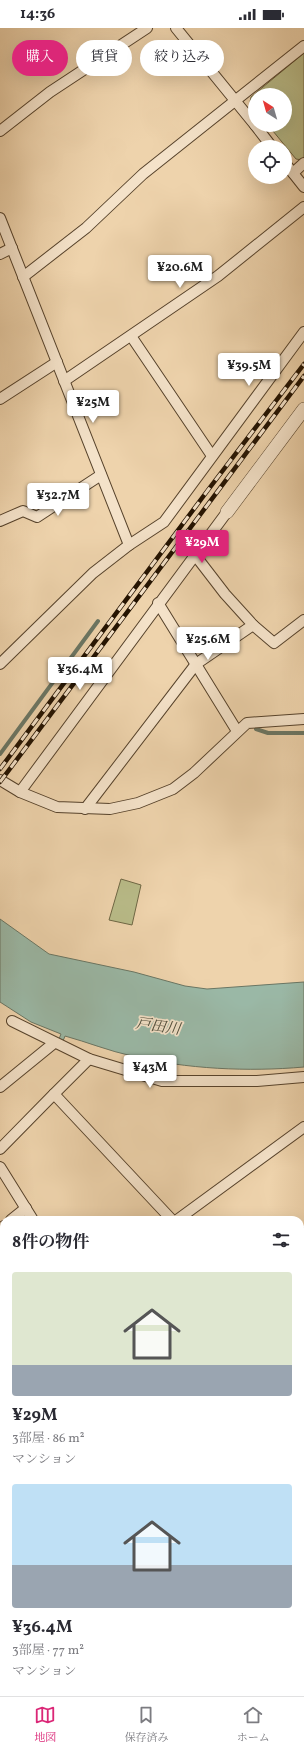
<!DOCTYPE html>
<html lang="ja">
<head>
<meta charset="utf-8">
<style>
  body { margin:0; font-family:Vollkorn,"Noto Serif JP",serif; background:#f7f7f7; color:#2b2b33; height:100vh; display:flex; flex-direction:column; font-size:15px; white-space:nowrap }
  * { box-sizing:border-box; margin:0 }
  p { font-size:13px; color:#7c7c81 }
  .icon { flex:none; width:22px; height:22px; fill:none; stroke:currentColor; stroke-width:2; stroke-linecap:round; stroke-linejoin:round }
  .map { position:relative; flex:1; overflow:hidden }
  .drawer { position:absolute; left:0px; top:1188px; width:304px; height:480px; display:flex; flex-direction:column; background:#fff; border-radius:12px 12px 0 0; box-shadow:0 4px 16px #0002 }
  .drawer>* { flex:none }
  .guide { position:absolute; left:12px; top:12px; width:280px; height:36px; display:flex; gap:8px }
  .needle { width:26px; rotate:323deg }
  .fabs { position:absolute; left:248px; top:60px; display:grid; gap:8px }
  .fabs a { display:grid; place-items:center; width:44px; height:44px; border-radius:50%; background:#fff; box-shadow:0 4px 16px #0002; font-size:20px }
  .price { position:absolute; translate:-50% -34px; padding:0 9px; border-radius:4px; background:#fff; color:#222; font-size:13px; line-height:26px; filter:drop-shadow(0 1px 2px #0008) }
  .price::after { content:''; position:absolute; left:50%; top:24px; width:12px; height:9px; margin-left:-6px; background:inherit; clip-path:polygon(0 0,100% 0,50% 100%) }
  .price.on { background:#db2777; color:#fff }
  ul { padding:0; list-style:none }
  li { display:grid; align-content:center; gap:8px; height:212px; padding:0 12px }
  li span { display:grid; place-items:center; height:124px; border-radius:4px; color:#555 }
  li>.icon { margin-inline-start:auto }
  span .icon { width:72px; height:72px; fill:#fffc; stroke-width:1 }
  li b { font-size:17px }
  h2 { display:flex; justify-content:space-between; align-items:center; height:48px; padding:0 12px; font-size:17px }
  .pill { padding:0 14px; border-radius:18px; background:#fff; box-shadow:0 4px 16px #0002; font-size:14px; line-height:36px }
  .pill.on { background:#db2777; color:#fff }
  .status { display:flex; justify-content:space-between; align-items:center; height:28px; padding:0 20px; background:#fff; direction:ltr }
  .status svg { height:11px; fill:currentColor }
  .tab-bar { display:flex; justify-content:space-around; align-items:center; height:56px; border-top:1px solid #e1e1e2; background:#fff; font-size:11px; color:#7c7c81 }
  .tab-bar a { display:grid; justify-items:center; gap:2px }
  .tab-bar .on { color:#db2777 }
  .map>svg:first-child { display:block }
  .green { fill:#b9bc89; stroke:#6e6744 }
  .water { fill:#9ab8a6; stroke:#6a7664 }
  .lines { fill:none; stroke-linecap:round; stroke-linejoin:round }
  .stream { stroke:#6a7664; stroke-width:4 }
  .minor-casing { stroke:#56422b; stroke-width:12 }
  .tertiary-casing { stroke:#56422b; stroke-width:14 }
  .minor { stroke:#f4e2c9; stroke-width:10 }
  .tertiary { stroke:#f4e2c9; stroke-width:13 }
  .rail-casing { stroke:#231200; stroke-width:4.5 }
  .rail { stroke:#f4e2c9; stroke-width:3; stroke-dasharray:9; stroke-linecap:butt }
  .labels { text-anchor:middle; stroke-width:3.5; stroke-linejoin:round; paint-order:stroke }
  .water-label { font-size:15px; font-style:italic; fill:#4d4c3a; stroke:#f4e2c9 }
</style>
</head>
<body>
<div class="status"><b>14:36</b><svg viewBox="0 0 49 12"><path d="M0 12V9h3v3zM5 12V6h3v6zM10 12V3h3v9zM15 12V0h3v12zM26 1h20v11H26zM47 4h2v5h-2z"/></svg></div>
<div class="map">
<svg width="304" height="1668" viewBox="0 0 304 1668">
  <rect width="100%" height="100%" fill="#eed3ac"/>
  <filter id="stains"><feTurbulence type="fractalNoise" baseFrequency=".005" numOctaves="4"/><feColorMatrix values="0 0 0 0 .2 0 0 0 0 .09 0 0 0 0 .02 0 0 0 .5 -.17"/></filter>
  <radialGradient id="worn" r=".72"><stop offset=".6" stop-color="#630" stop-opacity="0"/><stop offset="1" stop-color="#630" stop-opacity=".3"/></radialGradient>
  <g class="green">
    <path d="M304,25V131L302,132L296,131L268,97H285V67H255V80L250,74L251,69Z"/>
    <path d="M121,851L141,857L132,897L109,892Z"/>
  </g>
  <path class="water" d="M0,891L49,926L134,944L185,958L207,961L304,954V1039C248,1044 186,1041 132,1028C109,1023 87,1014 65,1008L63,1013L59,1011L61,1006L31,994L0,974Z"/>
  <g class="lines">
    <g class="stream">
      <path d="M256,701L268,705H304"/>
      <path d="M0,726L98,593"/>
      <path d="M0,1334L4,1330"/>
      <path d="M300,1357L301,1358"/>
      <path d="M0,1568L4,1573"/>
      <path d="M78,1664L79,1665"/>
    </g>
    <defs>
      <g id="minor">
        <path d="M176,0L255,97"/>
        <path d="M255,97L272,119"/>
        <path d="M0,103L50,64L147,0"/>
        <path d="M285,135L304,159"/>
        <path d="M293,145L304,135"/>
        <path d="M0,190L129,517"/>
        <path d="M0,226L12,220"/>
        <path d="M23,249L86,200L143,146L304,18"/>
        <path d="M131,308L212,428"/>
        <path d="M64,353L218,248L304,179"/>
        <path d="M0,371L57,334"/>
        <path d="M0,493L23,483L37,489L101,447"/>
        <path d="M158,575L237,703"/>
        <path d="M253,597L274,615L304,592"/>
        <path d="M0,636L93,545L129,517L164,494L304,304"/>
        <path d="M0,752L20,764L57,779L110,781L138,775L173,761L194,745L247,695L304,691"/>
        <path d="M20,764L227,484"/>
        <path d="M85,781L196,636L253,597L225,566L195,527"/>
        <path d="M12,993L89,1031L162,1053H257L304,1049"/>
        <path d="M0,1059L54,1015"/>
        <path d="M54,1066L89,1031"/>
        <path d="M0,1121L54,1066L172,1192"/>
        <path d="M0,1139L33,1192"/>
        <path d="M11,1192L26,1180"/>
        <path d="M177,1192L304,1099"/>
        <path d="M0,1201L4,1198"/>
        <path d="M300,1208L304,1205"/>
        <path d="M300,1344L304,1349"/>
        <path d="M300,1446L304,1443"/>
        <path d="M0,1450L4,1446"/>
        <path d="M0,1555L4,1560"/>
        <path d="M300,1589L304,1594"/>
        <path d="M300,1638L304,1635"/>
        <path d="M189,1664L192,1668"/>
        <path d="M90,1668L94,1664"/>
        <path d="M265,1668L269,1664"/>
      </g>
      <path id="tertiary" d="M227,484L304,381"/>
    </defs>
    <use href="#minor" class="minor-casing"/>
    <use href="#tertiary" class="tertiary-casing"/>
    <use href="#minor" class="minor"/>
    <use href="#tertiary" class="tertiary"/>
    <defs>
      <g id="rail">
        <path d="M0,741L208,462L304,336"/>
        <path d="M0,754L304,348"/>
      </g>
    </defs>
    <use href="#rail" class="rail-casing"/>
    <use href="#rail" class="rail"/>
  </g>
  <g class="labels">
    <g class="water-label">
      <text transform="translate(158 998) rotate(8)" y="5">戸田川</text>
    </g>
  </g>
  <rect width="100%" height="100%" filter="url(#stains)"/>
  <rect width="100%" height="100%" fill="url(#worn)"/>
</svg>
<div class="fabs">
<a><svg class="needle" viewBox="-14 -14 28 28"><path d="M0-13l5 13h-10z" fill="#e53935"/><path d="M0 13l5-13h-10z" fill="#7c7c81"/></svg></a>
<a><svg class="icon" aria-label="locate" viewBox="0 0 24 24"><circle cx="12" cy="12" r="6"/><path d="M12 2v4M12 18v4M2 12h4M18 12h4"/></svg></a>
</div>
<b class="price" style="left:180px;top:261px">¥20.6M</b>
<b class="price" style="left:249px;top:359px">¥39.5M</b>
<b class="price" style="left:93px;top:396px">¥25M</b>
<b class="price" style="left:58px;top:489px">¥32.7M</b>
<b class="price on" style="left:202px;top:536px">¥29M</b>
<b class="price" style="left:208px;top:633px">¥25.6M</b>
<b class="price" style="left:80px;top:663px">¥36.4M</b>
<b class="price" style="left:150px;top:1061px">¥43M</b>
<div class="guide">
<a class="pill on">購入</a>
<a class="pill">賃貸</a>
<a class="pill">絞り込み</a>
</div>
<section class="drawer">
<h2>8件の物件<svg class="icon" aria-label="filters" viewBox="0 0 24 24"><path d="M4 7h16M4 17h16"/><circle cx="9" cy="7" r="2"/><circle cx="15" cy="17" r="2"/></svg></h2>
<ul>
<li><span style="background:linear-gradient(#dfe7d0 75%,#9aa5b1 0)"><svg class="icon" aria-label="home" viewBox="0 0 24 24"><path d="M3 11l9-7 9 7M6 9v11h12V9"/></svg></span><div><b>¥29M</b><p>3部屋 · 86 m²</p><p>マンション</p></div></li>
<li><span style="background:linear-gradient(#bfe0f5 65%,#9aa5b1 0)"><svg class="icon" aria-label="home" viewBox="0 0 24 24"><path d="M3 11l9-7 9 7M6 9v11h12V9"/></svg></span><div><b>¥36.4M</b><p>3部屋 · 77 m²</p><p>マンション</p></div></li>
</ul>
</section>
</div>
<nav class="tab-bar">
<a class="on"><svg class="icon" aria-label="map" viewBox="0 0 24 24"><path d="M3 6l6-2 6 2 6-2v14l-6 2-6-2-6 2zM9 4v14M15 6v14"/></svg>地図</a>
<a><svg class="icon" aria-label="saved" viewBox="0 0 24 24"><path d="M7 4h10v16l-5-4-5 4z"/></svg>保存済み</a>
<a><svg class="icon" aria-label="home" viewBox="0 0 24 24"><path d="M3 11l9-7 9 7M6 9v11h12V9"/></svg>ホーム</a>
</nav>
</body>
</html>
